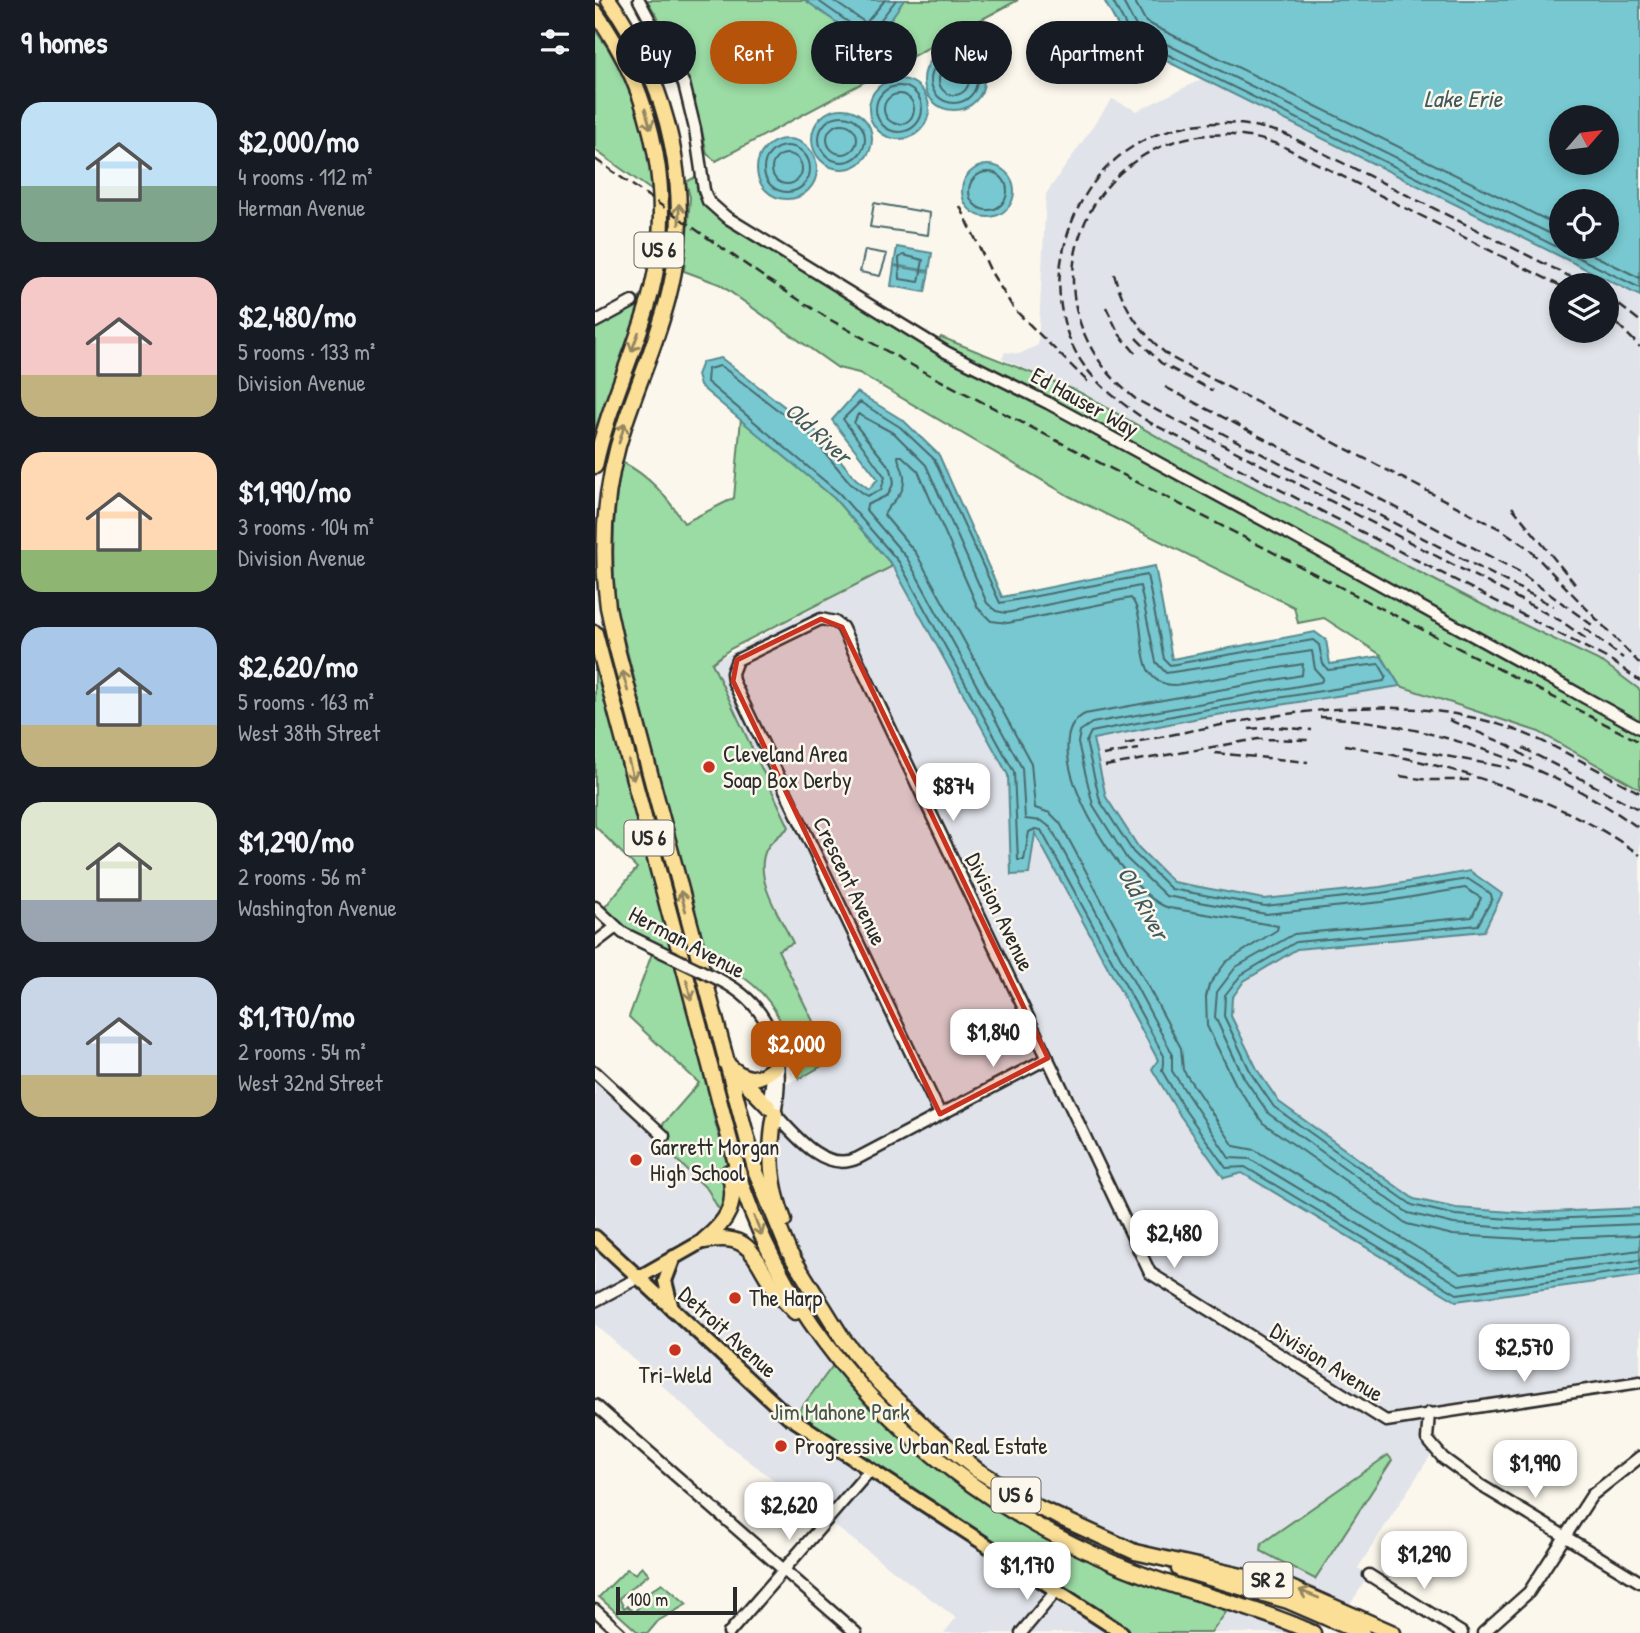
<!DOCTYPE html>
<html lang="en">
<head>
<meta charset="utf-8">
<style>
  body { margin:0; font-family:"Patrick Hand",sans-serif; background:#242831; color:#f1f3f6; height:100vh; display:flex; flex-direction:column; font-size:26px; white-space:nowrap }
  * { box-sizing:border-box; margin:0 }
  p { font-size:23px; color:#9ea1a6 }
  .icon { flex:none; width:38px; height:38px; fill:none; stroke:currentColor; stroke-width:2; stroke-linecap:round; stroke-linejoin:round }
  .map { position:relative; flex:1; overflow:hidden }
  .details { display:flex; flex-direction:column; background:#171b24; width:595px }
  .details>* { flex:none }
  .banner { position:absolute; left:21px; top:21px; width:665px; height:63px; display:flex; gap:14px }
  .needle { width:46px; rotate:62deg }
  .controls { position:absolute; left:954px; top:105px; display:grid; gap:14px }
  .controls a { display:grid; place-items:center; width:70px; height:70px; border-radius:50%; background:#171b24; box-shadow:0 4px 10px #0003; font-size:35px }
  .scale { position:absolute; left:21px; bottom:18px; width:121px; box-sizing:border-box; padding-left:7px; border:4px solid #2b2b2b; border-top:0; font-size:19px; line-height:24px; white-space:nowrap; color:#2b2b2b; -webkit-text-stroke:5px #fbf7ec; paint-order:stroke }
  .price { position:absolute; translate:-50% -60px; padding:0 16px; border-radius:14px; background:#fff; color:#222; font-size:23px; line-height:46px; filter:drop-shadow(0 2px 4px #0008) }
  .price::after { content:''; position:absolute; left:50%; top:42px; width:21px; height:16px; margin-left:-10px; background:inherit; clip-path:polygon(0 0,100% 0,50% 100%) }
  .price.active { background:#b45309; color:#fff }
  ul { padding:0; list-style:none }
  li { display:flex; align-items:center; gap:21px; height:175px; padding:0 21px }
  li span { display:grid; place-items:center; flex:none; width:196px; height:140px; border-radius:21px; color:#555 }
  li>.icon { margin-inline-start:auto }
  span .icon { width:84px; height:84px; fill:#fffc; stroke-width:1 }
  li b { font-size:30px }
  h2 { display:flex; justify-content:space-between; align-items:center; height:84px; padding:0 21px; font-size:30px }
  .chip { padding:0 24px; border-radius:32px; background:#171b24; box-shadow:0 4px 10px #0003; font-size:24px; line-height:63px }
  .chip.active { background:#b45309; color:#fff }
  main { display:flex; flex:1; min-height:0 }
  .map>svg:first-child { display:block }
  .built { fill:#e0e3e9; fill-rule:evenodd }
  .green { fill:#9bdba4; stroke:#638368; stroke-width:2 }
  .water { fill:#77c8d0; stroke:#59898e; stroke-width:2; fill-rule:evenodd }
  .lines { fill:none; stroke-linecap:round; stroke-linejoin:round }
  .shore { stroke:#496a6d; stroke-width:2 }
  .minor-casing { stroke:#2b2b2b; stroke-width:15 }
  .major-casing { stroke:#2b2b2b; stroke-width:18 }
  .highway-casing { stroke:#2b2b2b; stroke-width:19 }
  .minor { stroke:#fbf7ec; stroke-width:10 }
  .major { stroke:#fbdf96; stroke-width:12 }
  .highway { stroke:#fbdf96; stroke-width:14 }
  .rail { stroke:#2b2b2b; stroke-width:2.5; stroke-dasharray:10 5; stroke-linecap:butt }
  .minor-bridge-casing { stroke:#2b2b2b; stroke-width:15; stroke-linecap:butt }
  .minor-bridge { stroke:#fbf7ec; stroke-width:10 }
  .oneway { stroke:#938560 }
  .marked { fill:#c8321e; fill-opacity:0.2; stroke:#c8321e; stroke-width:5; stroke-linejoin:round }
  .poi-dot { fill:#c8321e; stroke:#fbf7ec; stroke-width:2.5 }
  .labels { text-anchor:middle; stroke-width:5; stroke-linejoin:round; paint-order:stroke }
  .shield { fill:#fbf7ec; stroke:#696865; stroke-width:2 }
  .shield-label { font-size:21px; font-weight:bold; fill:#2b2b2b }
  .street-label { font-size:23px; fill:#2b2b2b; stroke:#fbf7ec }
  .poi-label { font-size:23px; fill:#2b2b2b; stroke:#fbf7ec; text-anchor:start }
  .park-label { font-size:23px; fill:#475749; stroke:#fbf7ec }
  .water-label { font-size:24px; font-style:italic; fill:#425a5d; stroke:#fbf7ec }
</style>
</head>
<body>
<main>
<section class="details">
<h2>9 homes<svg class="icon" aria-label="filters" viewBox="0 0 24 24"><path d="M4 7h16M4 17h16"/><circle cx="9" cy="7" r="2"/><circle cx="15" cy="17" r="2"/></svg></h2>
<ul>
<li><span style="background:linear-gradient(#bfe0f5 60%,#7fa58c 0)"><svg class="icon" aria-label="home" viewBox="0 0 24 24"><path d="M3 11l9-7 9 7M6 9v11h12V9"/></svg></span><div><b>$2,000/mo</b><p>4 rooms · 112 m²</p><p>Herman Avenue</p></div></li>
<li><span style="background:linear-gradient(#f6c9c9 70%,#c2b280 0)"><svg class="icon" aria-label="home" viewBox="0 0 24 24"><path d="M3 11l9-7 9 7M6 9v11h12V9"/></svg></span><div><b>$2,480/mo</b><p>5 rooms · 133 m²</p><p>Division Avenue</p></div></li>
<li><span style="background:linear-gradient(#ffd9b3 70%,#8fb573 0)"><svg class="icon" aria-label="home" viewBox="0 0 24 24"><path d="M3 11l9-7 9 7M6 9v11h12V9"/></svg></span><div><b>$1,990/mo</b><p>3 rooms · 104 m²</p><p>Division Avenue</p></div></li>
<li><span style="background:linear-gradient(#a9c7e8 70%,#c2b280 0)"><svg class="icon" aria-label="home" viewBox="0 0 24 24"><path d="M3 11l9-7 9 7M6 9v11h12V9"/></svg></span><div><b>$2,620/mo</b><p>5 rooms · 163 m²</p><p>West 38th Street</p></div></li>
<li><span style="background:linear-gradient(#dfe7d0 70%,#9aa5b1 0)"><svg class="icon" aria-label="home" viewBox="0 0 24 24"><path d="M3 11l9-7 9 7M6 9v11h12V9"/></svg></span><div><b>$1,290/mo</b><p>2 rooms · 56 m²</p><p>Washington Avenue</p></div></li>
<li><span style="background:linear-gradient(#c9d6e8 70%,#c2b280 0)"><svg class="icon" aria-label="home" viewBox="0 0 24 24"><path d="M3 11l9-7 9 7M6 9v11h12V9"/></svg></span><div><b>$1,170/mo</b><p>2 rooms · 54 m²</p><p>West 32nd Street</p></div></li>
</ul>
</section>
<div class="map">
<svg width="1045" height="1633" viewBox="0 0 1045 1633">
  <rect width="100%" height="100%" fill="#fbf7ec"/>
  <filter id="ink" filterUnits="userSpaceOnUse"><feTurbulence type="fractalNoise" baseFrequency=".0143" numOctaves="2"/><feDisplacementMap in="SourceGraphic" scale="14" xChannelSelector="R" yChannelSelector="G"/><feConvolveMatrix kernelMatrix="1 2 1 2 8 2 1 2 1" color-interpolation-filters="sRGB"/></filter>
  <g filter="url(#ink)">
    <g class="built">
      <path d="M607,79L1045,296V690L1009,663L890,606L581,447L482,391L407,359L410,352L424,354L443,345L451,194L517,99L542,111ZM966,285H1012V331H966Z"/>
      <path d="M298,566L413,775L416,875L440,832L563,1060L558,1069L584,1114L629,1177L647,1173L861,1301L1045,1276V1382L834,1413L832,1425L839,1450L763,1568L774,1575L751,1611L540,1552L444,1508L315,1414L246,1322L195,1234L178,1183L185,1088L237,1059L183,950L197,942L172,889L167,867L171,850L176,844L117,663Z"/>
      <path d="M805,686L944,732L1045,789V1208L931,1213L861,1208L819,1199L684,1102L663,1071L636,1016L637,998L649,981L702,949L738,947L875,871L785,887L669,899L578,882L544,848L511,797L498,739L609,717Z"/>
      <path d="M0,1072L69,1136L63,1143L113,1190L123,1208L136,1211L119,1232L139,1240L242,1360L198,1418L527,1633H349L361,1618L129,1442L0,1324Z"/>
      <path d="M637,1604L718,1633H616Z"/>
    </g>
    <g class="green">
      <path d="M52,0H423L121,161L112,154C101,98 83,48 52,0Z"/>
      <path d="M0,30C32,72 60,136 56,190L0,150Z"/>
      <path d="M102,176L108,200L123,217L188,259L297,323L302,315L344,340L346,337L482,391L581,447L890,606L1009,663L1045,690V789L944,732L805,686L786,655L729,618L703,623L699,607L474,496L264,373L243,368L124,284L89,271L95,197L91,182Z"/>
      <path d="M57,291L0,466V322Z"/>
      <path d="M146,418L239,498L298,566L135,649L117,663L194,827C187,834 175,841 171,850C158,879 186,918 198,943L183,950L237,1060L204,1079C186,1009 176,988 110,955L21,608C16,557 17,512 27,462C55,476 72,497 89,523L139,498Z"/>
      <path d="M0,633L108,1044L119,1118L137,1181L136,1211L123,1208L113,1190L63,1142L69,1136L63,1130L104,1083L34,1017L59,948L5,913L42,868L0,826Z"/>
      <path d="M242,1360L275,1399L451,1532L637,1604L616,1633H527L198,1419Z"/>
      <path d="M793,1455L797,1460L720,1579L666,1551L667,1543Z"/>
      <path d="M47,1566L54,1574L24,1598L29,1608L32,1606L39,1612L44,1607L41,1603L43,1600L67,1583L92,1604L63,1621L53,1633H44L4,1597L32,1569L41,1574Z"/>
    </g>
    <g class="water">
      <path d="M210,0H309L276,47Z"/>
      <path d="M509,0H1045V296L531,41ZM966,117H1012V163H966ZM966,201H1012V247H966Z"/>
      <circle cx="359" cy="80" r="30"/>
      <circle cx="304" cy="109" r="30"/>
      <circle cx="247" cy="139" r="30"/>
      <circle cx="192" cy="169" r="30"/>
      <circle cx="393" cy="191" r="26"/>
      <path d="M302,247L337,253L334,271L299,265Z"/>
      <path d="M299,266L334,272L330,292L296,286Z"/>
      <path d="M126,358L220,430L261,479L274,489L283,479L237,420L262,392L309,421L344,455L407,597L560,566L577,659L720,632L731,640L735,664L786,656L805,686L609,717L498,739L511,797L544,848L578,882L669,899L785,887L875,871L907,894L889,931L702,949L649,981L637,998L636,1016L663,1071L684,1102L819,1199L861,1208L931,1213L1045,1208V1276L861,1301L647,1173L629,1178L584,1114L557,1069L563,1060L440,833L434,874L416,875L413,775L298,566L239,498L105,386L102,375L107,362Z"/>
    </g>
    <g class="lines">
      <g class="shore">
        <path d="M222,0L273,36L301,0"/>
        <path d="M237,0L271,23L290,0"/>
        <path d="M517,0L537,37L1045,288"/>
        <path d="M527,0L543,30L966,239"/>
        <path d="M539,0L551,22L966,227"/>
        <circle cx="359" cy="80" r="23"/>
        <circle cx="359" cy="80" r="15"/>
        <circle cx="304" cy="109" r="23"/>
        <circle cx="304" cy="109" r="15"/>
        <circle cx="247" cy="139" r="23"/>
        <circle cx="247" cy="139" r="15"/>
        <circle cx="192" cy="169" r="23"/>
        <circle cx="192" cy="169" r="15"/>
        <circle cx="393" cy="191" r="19"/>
        <path d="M279,203L335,213L333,235L275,227Z"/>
        <path d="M982,247L1045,278"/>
        <path d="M270,250L292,254L285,276L265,272Z"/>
        <path d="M308,255L328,260L324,282L305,279L304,258Z"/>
        <path d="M1045,1215L930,1220L860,1215L817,1205L679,1107L657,1075L629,1016L630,995L646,975L701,942L883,925L897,899L896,894L873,879L786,893L670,906L576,889L538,852L505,801L491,742L496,732L608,710L789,681L791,676L784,664L733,670L728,664L724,645L718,640L575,665L569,659L552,575L405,603L339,459L305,427L265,402L248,419L290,477L286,490L272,496L256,484L215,435L130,369L125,366L113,369L112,382L244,493L304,562L419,772L423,860H429L434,832L440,829L446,830L569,1056L567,1071L590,1110L631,1168L650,1167L862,1294L1045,1269"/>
        <path d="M1045,1224L929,1229L859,1224L813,1213L674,1114L649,1078L620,1017L622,992L641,967L699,934L877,917L886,898L870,888L787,902L671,914L571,896L532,859L498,805L483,743L485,731L497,723L726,682L728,678L720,669L717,651L571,673L561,662L545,586L411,613L401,611L392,603L331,465L300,434L263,414L259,423L296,469L299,482L293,495L272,505L271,510L312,558L427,768L430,819L447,821L456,828L577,1053V1071L634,1158L655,1159L864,1285L1045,1260"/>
        <path d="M1045,1235L929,1239L858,1235L812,1224L668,1123L641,1085L612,1026L611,997L614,985L631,962L682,930L683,926L574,908C529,895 433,741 490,714L707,675L708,664L581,685C533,686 556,622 536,598L413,623L396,621L383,608L323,471L307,456H303C303,463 309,469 309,477C311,496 294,502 289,515L321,553L436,763L440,808L455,813L465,823L586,1048L588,1070L639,1146L660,1150L866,1274L1045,1250"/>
      </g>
      <defs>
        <g id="minor">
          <path d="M44,0L89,84L100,129L109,190L113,201L131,217L351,352L453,403L696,535L1045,728"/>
          <path d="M0,322L37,302"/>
          <path d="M0,907L28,933L67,952"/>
          <path d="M0,943L21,927"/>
          <path d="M125,980C180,1008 191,1057 180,1114"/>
          <path d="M181,1050L173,1106C195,1129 227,1175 263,1158L453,1058"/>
          <path d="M0,1072L69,1136"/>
          <path d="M345,1114L138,681L137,673L142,660L226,619L240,622L247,627L555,1273L791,1421L1045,1382"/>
          <path d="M0,1301L43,1278"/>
          <path d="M0,1405L261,1633"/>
          <path d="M834,1413L832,1439L848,1458L885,1485L1045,1582"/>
          <path d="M774,1575L867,1633"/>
          <path d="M0,1610L25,1633"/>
          <path d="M134,1633L276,1469"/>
          <path d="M426,1633L461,1591"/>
          <path d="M888,1633L934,1592L997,1495L1045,1457"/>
        </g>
        <g id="major">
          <path d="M0,1237L193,1416L527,1633"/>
          <path d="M43,1278L108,1241"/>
          <path d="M77,1309L70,1281L79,1257"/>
        </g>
        <g id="highway">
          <path d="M14,0C75,85 100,195 73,298C62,341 44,381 30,423C10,482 5,545 13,607L22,649L161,1172L194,1252L248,1339L285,1384L336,1433L382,1470L444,1508L540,1552L691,1586L798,1633"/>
          <path d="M0,12C61,96 82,204 53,304C37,359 12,410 0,466"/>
          <path d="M0,633L147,1186C210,1365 350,1492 523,1565C586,1592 655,1604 718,1633"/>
          <path d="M131,1063C148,1080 161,1084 180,1067"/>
          <path d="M145,1077L173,1106"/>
          <path d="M180,1114C173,1151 175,1185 189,1220"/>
          <path d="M108,1241C133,1221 143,1204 134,1172"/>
          <path d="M110,1241C159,1231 158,1260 182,1292C187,1299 194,1306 200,1312"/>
          <path d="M584,1569L693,1601L767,1633"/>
        </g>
      </defs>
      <use href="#minor" class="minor-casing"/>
      <use href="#major" class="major-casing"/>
      <use href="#highway" class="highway-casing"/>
      <use href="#minor" class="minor"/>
      <use href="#major" class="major"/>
      <use href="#highway" class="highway"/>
      <g class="rail">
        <path d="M0,159L173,280L234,319L331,373L1045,742"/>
        <path d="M365,206L396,272L419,309L494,383"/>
        <path d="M519,274C529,309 547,334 575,357L907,530L933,548L1045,664"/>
        <path d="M992,285L690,134C586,100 488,146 467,257C460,293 467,334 488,364C505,388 528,404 552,421L1017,661L1045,681"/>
        <path d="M966,286L685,145C515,86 400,290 542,400L966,621L994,641"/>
        <path d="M1012,296L1045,321"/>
        <path d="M511,307L524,334L543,356"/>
        <path d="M1012,313L1045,347"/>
        <path d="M541,338L566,363L618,391"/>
        <path d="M570,387L923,571L997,625"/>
        <path d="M598,418L958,606"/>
        <path d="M917,507L980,584"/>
        <path d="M989,628L1028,658"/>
        <path d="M725,717C832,722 958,765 1045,829"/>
        <path d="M854,720L913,745L936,760"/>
        <path d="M654,729L681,727L717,730"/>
        <path d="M530,744C649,721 771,689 892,721C946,735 996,767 1045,793"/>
        <path d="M750,745C849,764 963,795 1045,855"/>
        <path d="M808,748L915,768"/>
        <path d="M928,748L1045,810"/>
        <path d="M620,753L713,762"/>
        <path d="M508,755L544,749"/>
        <path d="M510,766L663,739L716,740"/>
        <path d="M805,776L833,780H874"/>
      </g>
      <defs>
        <path id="minor-bridge" d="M67,952L125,980"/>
      </defs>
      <use href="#minor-bridge" class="minor-bridge-casing"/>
      <use href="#minor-bridge" class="minor-bridge"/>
    </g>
    <defs><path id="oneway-shaft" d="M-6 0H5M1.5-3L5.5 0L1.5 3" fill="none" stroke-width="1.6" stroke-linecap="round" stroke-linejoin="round" transform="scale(1.75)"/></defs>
    <g class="oneway">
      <use href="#oneway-shaft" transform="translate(53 119) rotate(74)"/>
      <use href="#oneway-shaft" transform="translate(84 214) rotate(-90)"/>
      <use href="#oneway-shaft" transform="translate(40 342) rotate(110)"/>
      <use href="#oneway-shaft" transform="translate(27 433) rotate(-73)"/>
      <use href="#oneway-shaft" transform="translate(30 681) rotate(-105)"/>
      <use href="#oneway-shaft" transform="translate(36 770) rotate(75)"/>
      <use href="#oneway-shaft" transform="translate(88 901) rotate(-105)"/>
      <use href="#oneway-shaft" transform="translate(94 990) rotate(76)"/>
      <use href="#oneway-shaft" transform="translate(163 1226) rotate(67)"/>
      <use href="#oneway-shaft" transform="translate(714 1594) rotate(-158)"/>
    </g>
  </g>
  <path class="marked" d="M226,619L247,627L453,1058L345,1114L138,681L142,660Z"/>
  <g class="poi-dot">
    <circle cx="114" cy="767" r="7"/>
    <circle cx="41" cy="1160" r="7"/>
    <circle cx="140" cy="1298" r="7"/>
    <circle cx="80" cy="1350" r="7"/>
    <circle cx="186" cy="1446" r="7"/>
  </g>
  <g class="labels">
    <g class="shield">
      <rect x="39.5" y="232.5" width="49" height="35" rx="5"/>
      <rect x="29.5" y="820.5" width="49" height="35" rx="5"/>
      <rect x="396.5" y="1477.5" width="49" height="35" rx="5"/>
      <rect x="648.5" y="1562.5" width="49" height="35" rx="5"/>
    </g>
    <g class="shield-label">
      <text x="64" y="257">US 6</text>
      <text x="54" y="845">US 6</text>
      <text x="421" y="1502">US 6</text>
      <text x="673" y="1587">SR 2</text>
    </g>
    <g class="street-label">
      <text transform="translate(490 402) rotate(29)" y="8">Ed Hauser Way</text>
      <text transform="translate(255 881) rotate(64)" y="8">Crescent Avenue</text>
      <text transform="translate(405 912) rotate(64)" y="8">Division Avenue</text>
      <text transform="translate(92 942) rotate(28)" y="8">Herman Avenue</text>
      <text transform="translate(133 1332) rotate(42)" y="8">Detroit Avenue</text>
      <text transform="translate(732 1362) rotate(32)" y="8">Division Avenue</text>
    </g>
    <g class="poi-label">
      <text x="128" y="762">Cleveland Area<tspan x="128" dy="26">Soap Box Derby</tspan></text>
      <text x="55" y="1155">Garrett Morgan<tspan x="55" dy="26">High School</tspan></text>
      <text x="154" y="1306">The Harp</text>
      <text x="80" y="1383" text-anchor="middle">Tri-Weld</text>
      <text x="200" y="1454">Progressive Urban Real Estate</text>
    </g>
    <g class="park-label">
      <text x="245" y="1420">Jim Mahone Park</text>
    </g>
    <g class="water-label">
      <text x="868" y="107">Lake Erie</text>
      <text transform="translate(223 433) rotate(42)" y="8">Old River</text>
      <text transform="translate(548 903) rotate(61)" y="8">Old River</text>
    </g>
  </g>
</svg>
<div class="controls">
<a><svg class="needle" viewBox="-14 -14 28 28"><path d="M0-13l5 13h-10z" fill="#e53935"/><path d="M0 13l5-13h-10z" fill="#9ea1a6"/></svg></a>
<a><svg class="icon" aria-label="locate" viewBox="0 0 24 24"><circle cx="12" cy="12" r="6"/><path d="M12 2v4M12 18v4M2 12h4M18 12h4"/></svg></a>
<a><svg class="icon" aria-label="layers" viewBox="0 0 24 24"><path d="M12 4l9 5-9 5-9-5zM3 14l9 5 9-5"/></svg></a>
</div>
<div class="scale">100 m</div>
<b class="price" style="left:358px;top:823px">$874</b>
<b class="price" style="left:398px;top:1069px">$1,840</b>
<b class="price active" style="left:201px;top:1081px">$2,000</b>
<b class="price" style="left:579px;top:1270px">$2,480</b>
<b class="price" style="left:929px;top:1384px">$2,570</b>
<b class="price" style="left:940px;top:1500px">$1,990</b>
<b class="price" style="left:194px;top:1542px">$2,620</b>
<b class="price" style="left:829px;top:1591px">$1,290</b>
<b class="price" style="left:432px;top:1602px">$1,170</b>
<div class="banner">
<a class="chip">Buy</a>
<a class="chip active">Rent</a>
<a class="chip">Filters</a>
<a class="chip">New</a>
<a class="chip">Apartment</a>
</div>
</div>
</main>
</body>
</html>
